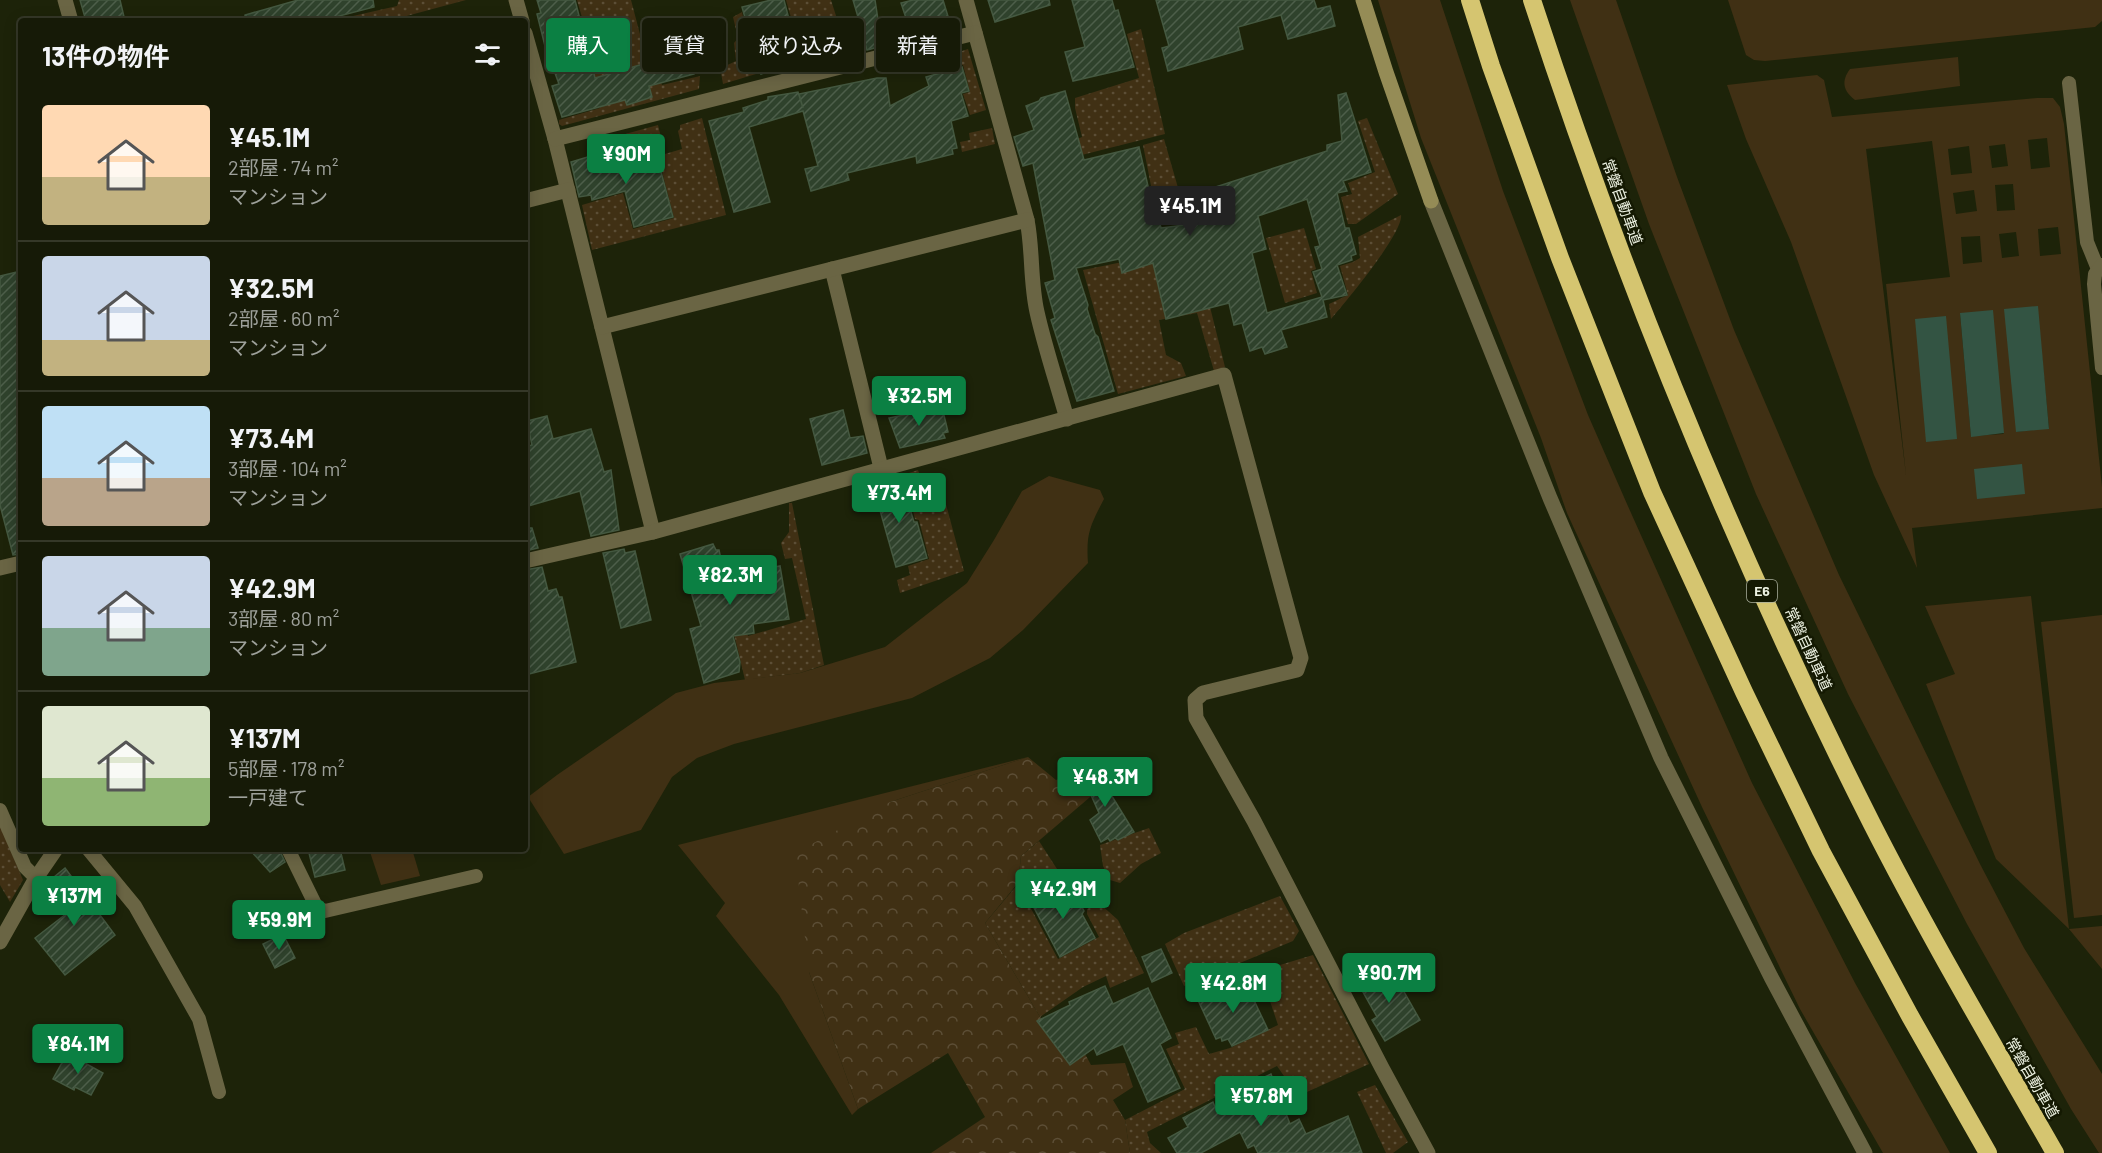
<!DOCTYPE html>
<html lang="ja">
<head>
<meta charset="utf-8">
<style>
  body { margin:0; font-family:Barlow,"Noto Sans JP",sans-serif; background:#1f2311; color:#f1f3f6; height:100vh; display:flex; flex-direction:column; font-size:22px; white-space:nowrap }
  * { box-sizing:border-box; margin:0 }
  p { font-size:20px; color:#9ea19b }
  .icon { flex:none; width:33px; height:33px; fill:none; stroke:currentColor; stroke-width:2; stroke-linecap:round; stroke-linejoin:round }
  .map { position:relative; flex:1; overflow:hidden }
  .sheet { position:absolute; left:18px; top:18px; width:510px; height:834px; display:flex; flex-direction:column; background:#161a07; border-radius:6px; box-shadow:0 3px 15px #0003,0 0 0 2px #353828 }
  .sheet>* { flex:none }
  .hud { position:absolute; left:546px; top:18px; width:570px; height:54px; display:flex; gap:12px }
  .price { position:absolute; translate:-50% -51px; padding:0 14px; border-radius:6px; background:#0b8043; color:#fff; font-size:20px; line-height:39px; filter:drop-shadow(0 2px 3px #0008) }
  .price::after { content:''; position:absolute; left:50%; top:36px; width:18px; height:14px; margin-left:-9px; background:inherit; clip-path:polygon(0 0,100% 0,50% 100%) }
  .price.on { background:#222; color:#fff }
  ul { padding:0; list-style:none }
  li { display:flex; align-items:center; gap:18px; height:150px; padding:0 24px }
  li+li { border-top:2px solid #353828 }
  li span { display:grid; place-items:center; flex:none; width:168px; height:120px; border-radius:6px; color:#555 }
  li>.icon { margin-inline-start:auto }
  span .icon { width:72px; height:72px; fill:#fffc; stroke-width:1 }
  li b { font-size:26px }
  h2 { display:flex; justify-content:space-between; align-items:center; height:72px; padding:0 24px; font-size:26px }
  .pill { padding:0 21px; border-radius:6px; background:#161a07; box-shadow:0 3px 15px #0003,0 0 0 2px #353828; font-size:21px; line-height:54px }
  .pill.on { background:#0b8043; color:#fff }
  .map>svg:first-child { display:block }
  .grass { fill:#403014; fill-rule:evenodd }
  .forest { fill:url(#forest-crowns) }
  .park { fill:url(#park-dots) }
  .water { fill:#335443 }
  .building { fill:url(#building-hatch); stroke:#445840; stroke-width:1.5; fill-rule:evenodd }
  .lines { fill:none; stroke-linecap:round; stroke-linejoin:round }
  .lane { stroke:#6a6544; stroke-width:14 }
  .street { stroke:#6a6544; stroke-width:15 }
  .secondary { stroke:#958c56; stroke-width:15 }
  .highway { stroke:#d5c570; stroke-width:18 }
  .labels { text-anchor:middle; stroke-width:5; stroke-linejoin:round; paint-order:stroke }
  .shield { fill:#141902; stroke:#abb09e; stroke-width:1.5 }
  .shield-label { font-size:14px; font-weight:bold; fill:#ecf1e1 }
  .street-label { font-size:15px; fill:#ecf1e1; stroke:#141902 }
</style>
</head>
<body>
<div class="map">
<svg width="2102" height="1153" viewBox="0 0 2102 1153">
  <defs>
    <pattern id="forest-crowns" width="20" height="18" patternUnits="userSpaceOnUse" patternTransform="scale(1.5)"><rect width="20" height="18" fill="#403014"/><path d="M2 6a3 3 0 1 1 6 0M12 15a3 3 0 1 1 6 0" fill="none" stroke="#5c4e36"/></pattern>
    <pattern id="park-dots" width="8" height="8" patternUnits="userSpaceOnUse" patternTransform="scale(1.5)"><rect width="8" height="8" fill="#403014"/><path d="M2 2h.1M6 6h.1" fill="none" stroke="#5c4e36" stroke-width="1.8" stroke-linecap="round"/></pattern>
    <pattern id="building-hatch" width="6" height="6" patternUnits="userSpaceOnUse" patternTransform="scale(1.5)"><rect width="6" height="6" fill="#2f422c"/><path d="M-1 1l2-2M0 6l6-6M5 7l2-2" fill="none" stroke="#4d5e4a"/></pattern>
  </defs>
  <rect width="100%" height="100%" fill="#1d2309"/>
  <g class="grass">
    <path d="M1378,0H1440L1503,191L1588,415L1627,504L1752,783L1855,983L1950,1153H1883L1800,1009L1702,807L1567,513L1541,438L1421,138Z"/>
    <path d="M1570,0H1616L1677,177L1734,330L1839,575L1980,864L2024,948L2102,1074V1153H2099L2071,1109L1967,924L1848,694L1756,494L1649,224Z"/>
    <path d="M1728,0H2102V21L2095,27L1765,61L1754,60L1746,55Z"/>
    <path d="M1958,57L1960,86L1855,100C1843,91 1841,81 1850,69Z"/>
    <path d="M1817,75L1824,80L1832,117L2037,98H2053L2060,107L2064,124L2102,487V508L1912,528L1917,568L1874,475L1791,242L1746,139L1727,85ZM2047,138L2050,167L2031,169L2028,140ZM1932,141L1950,277L1886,284L1906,475L1866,149ZM2005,144L2008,166L1992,168L1989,146ZM1969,146L1972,173L1951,175L1948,149ZM2013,184L2015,210L1997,211L1995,185ZM1974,190L1977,211L1956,214L1953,193ZM2058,227L2061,254L2040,256L2038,229ZM2016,232L2019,256L2002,258L1999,234ZM1980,236L1982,262L1963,264L1961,237ZM2037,306L2049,428L2016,432ZM1960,313L2004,433L2003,434L1971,436Z"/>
    <path d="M1049,476L1100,490L1104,499C1090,526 1086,533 1088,563L1023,630L990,658L912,698L734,744L697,758L672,777L641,830L564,854L528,797L557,775L676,693L714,683L800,673L885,647L967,583L994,540L1022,491Z"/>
    <path d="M2031,596L2069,929L2102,926V969L2069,929L1996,859L1926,684L1955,674L1925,606Z"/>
    <path d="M2102,615V915L2074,918L2041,622Z"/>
    <path d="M1028,757L890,802L809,972L858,1109L852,1115L779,995L716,916L725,903L678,845Z"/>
    <path d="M369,849H412L420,876L381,885Z"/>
  </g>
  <path class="forest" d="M1028,757L1056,780L1069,775L1096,792L1021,856L1018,883L985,923L1040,1017L1054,1033L1071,1028L1091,1065L1125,1063L1133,1087L1113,1100L1125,1120L1130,1153H931L985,1117L948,1053L858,1109L809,972L795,853L890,802Z"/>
  <g class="park">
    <path d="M399,0H466L388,21H331L397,6Z"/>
    <path d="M577,0H631L651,76L659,75L662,85L700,76L699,89L562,126L559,124V120L600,108L588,65L594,59Z"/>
    <path d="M786,0H831L837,19L835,29L825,36L798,42Z"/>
    <path d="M742,12L756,74L723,84L721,73L723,67L736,61L734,43L738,38L733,17Z"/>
    <path d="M1141,29L1165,134L1046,164L1058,147L1082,137L1075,108V98L1139,78L1127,34Z"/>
    <path d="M968,49L986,110L970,115L963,94L970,92L963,65L953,66L950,55Z"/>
    <path d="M702,118L726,215L592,250L582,205L623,193L633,229L674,218L658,156L682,149L678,131L680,129V125Z"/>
    <path d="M1367,118L1398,194L1356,224H1348L1341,197L1352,194L1348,183L1375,172L1358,121Z"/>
    <path d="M658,125L661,137L631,145L618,136Z"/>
    <path d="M992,128L995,144L962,152L960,142L970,140L969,133Z"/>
    <path d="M1164,139L1195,247L1225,367L1214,371L1197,313L1159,320L1166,355L1181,363L1186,376L1118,394L1083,270L1162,254L1180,241L1177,224H1164L1161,218L1153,220L1137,202L1153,196L1143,145Z"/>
    <path d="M1401,215C1404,232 1345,303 1331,319L1329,304L1348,295L1340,266L1353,262L1360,258L1358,237Z"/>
    <path d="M1304,228L1316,269L1311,271L1317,293L1285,303L1266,238Z"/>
    <path d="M918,470L925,490L941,486L964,571L900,593L897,580L910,575L908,566L929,559L919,520L915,519L912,506L883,513L878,507L915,496L909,473Z"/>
    <path d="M789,503H792L824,665L800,673L745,680L731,621L742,618L748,636L806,619L792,558L785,559L781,543L789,532Z"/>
    <path d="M0,825L23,880L10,902L0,885Z"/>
    <path d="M1149,828L1161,853L1141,864L1120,883L1110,880L1103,866L1100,845Z"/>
    <path d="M1039,841L1057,869V883L1027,901L1058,959L1099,937L1087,914V909L1099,903L1118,920L1144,973L1110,988L1106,976L1083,987L1040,1017L985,923L1018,884L1021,856Z"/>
    <path d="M1280,896L1299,931L1293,941L1184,986L1165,944L1184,933Z"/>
    <path d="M1313,955L1369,1064L1298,1096L1277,1066L1147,1132L1150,1143L1161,1153H1130L1125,1120L1185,1089L1166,1049L1179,1044L1175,1033L1196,1027L1209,1054L1230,1048L1278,1025L1260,971Z"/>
    <path d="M1375,1085L1408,1142L1393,1153H1386L1357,1092Z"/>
  </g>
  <g class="water">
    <path d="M2038,306L2049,429L2016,432L2004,309Z"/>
    <path d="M1993,310L2004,433L1971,437L1960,313Z"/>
    <path d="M1946,316L1957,439L1926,442L1915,319Z"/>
    <path d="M2022,464L2025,494L1977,499L1974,469Z"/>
  </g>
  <g class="building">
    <path d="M80,0H120L125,21H86Z"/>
    <path d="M298,0H373L374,7L320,21H245V15Z"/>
    <path d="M537,0H575L595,78L650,62L642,32L680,21L694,74L649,86L652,97L627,105L625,100L562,117L552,86L559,84L545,46L537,14L541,13Z"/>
    <path d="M771,0H784L791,27L786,28L793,52L787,54L790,65L761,74L742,7Z"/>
    <path d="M853,0H875L882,46L867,50L865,43L862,44L855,18L858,17Z"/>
    <path d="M913,0H943L950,23L911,33L901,3Z"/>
    <path d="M988,0H1049L1050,5L995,22Z"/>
    <path d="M1072,0H1112L1115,11L1118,10L1134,67L1073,81L1065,52L1085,47Z"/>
    <path d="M1156,0H1314L1317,9L1330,6L1335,26L1288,39L1281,15L1238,27L1243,49L1168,71L1162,48L1169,46Z"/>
    <path d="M962,67L969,91L961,93L968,116L951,121L957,148L952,149L953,154L917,163L916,156L847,173L849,180L811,191L805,169L818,166L803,111L749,127L770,202L734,212L709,121L744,112L743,108L768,100V97L798,92L803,108L799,94L877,78H886L890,106L929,86L926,77Z"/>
    <path d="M1065,91L1084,160L1139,147L1156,221L1159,220L1161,228L1208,222L1200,192L1327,151V145L1342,141L1338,95L1346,93L1371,172L1343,181L1347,191L1337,193L1345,228H1349L1356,254L1351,256L1352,260L1337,265L1347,295L1323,300L1327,317L1281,330L1287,347L1265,354L1262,347L1250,351L1242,323L1234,325L1229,303L1166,319L1153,263L1122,273L1119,259L1076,268L1088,305L1087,309L1095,334L1098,337L1114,391L1077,401L1051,320L1055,318L1045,283L1055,280L1033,163L1023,166L1014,137L1034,130L1026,106L1039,101L1041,98ZM1307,199L1320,246L1315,247L1322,269L1313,272L1322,297L1267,313L1252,253L1266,249L1258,216Z"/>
    <path d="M601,153L605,168L656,153L673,217L634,227L625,191L592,200L591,195L579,197L571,162Z"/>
    <path d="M21,271V554L13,555L0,505V276Z"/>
    <path d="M942,407L948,432L943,433L945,438L900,448L889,418Z"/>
    <path d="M843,410L850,438L863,436L867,453L822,465L810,419Z"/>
    <path d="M547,416L553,439L591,429L604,472L611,470L619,530L591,536L580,491L525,507V447L532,445L527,421Z"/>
    <path d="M894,476L903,511L910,509L914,522H917L927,558L896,567L872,482Z"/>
    <path d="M525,528H532L538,548L525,551Z"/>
    <path d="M713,544L716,550H719L722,564L758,557L760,570L780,566L789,619L753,624L754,633L733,636L740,662L739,672L704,683L690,629L701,626L680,554Z"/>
    <path d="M624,549L625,553L635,551L651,620L621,628L603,553Z"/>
    <path d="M542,567L548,591L556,589L559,597H562L576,662L525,675V570Z"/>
    <path d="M1091,762L1134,832L1118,840L1115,838L1110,841L1108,838L1101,842L1090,820L1099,813L1079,768Z"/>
    <path d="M249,849H279L285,862L270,872Z"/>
    <path d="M308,849H340L345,870L315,877Z"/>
    <path d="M65,868L115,935L65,975L35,938L71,910L49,881Z"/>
    <path d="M1064,884L1073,899H1078L1084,911L1082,914L1095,938L1060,957L1031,902Z"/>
    <path d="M283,934L295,958L275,968L263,944Z"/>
    <path d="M1161,949L1172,973L1152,982L1142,957Z"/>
    <path d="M1390,967L1420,1020L1385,1041L1372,1020L1377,1017L1359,985Z"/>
    <path d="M1244,979L1268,1030L1232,1046L1228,1039L1222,1041L1221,1037L1216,1039L1198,1000Z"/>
    <path d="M1105,986L1113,1004L1148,988L1171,1038L1160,1044L1180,1088L1148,1102L1123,1044L1097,1055L1094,1048L1070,1065L1037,1021L1070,1005L1069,1002Z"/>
    <path d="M74,1057L103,1073L91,1095L75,1087L74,1090L53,1079L64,1059Z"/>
    <path d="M1271,1074L1290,1124L1299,1119L1306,1134L1348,1116L1362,1153H1258L1254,1145L1248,1148L1240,1132L1201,1153H1177L1168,1138L1188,1127L1183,1118L1213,1102L1215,1107L1254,1088L1252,1083Z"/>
  </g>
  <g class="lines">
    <g class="lane">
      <path d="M2069,83L2087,242L2098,269"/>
      <path d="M2102,265L2095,274L2094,284L2102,368"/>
      <path d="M0,810L25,867L36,878"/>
      <path d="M88,849L135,906L199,1019L219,1092"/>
      <path d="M288,849L317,908L325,911L476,876"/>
    </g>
    <g class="street">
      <path d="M65,0L71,21"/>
      <path d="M516,0L522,21"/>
      <path d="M966,0L1027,220C1033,250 1030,281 1037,312C1045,348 1057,383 1067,419"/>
      <path d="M525,33L555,139L653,532"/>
      <path d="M555,139L975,33"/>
      <path d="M525,201L568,190"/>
      <path d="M1431,201L1550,498L1661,758L1771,977L1865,1153"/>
      <path d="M832,269L881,468"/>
      <path d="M602,327L1027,220"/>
      <path d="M525,561L653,532L1224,375L1301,658L1297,670L1203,693L1195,700L1196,718L1254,821L1382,1068L1428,1153"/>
      <path d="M0,568L21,563"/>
      <path d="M0,942L36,878L56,849"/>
    </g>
    <path class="secondary" d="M1363,0L1386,72L1431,201"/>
    <g class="highway">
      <path d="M1470,0L1491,66L1560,258L1652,492L1744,692L1821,851L1910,1016L1988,1153"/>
      <path d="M1532,0C1624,282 1738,559 1872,824C1929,936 1993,1044 2055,1153"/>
    </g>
  </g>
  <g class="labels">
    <rect class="shield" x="1747" y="580" width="30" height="22" rx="4.5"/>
    <g class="shield-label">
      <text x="1762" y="596">E6</text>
    </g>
    <g class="street-label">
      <text transform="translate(1622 202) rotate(70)" y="5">常磐自動車道</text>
      <text transform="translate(1808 649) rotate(65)" y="5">常磐自動車道</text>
      <text transform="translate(2032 1078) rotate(60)" y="5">常磐自動車道</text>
    </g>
  </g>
</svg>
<b class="price" style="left:626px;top:185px">¥90M</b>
<b class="price on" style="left:1190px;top:237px">¥45.1M</b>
<b class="price" style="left:919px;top:427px">¥32.5M</b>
<b class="price" style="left:899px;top:524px">¥73.4M</b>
<b class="price" style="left:730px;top:606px">¥82.3M</b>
<b class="price" style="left:1105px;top:808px">¥48.3M</b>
<b class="price" style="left:1063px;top:920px">¥42.9M</b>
<b class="price" style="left:74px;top:927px">¥137M</b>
<b class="price" style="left:279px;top:951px">¥59.9M</b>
<b class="price" style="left:1389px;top:1004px">¥90.7M</b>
<b class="price" style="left:1233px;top:1014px">¥42.8M</b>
<b class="price" style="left:78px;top:1075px">¥84.1M</b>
<b class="price" style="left:1261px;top:1127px">¥57.8M</b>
<div class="hud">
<a class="pill on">購入</a>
<a class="pill">賃貸</a>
<a class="pill">絞り込み</a>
<a class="pill">新着</a>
</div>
<section class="sheet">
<h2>13件の物件<svg class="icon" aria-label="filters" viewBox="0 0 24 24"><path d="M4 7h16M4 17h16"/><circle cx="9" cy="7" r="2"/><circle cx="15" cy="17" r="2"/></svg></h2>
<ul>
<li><span style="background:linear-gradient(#ffd9b3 60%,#c2b280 0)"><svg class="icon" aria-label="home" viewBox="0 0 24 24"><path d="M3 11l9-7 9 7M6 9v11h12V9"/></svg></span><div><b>¥45.1M</b><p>2部屋 · 74 m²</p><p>マンション</p></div></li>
<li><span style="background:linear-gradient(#c9d6e8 70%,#c2b280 0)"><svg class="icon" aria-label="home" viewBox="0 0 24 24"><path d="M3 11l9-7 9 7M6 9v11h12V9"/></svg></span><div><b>¥32.5M</b><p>2部屋 · 60 m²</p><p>マンション</p></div></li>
<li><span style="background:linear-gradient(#bfe0f5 60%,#b9a48a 0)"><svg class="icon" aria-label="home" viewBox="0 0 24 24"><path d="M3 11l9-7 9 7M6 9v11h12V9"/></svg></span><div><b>¥73.4M</b><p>3部屋 · 104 m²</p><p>マンション</p></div></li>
<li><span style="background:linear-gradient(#c9d6e8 60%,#7fa58c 0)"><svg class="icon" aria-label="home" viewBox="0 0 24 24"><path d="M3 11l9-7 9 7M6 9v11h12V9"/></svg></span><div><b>¥42.9M</b><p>3部屋 · 80 m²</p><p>マンション</p></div></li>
<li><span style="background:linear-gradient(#dfe7d0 60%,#8fb573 0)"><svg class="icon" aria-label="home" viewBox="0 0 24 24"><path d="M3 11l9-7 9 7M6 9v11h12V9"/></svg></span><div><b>¥137M</b><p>5部屋 · 178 m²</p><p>一戸建て</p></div></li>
</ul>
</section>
</div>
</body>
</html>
